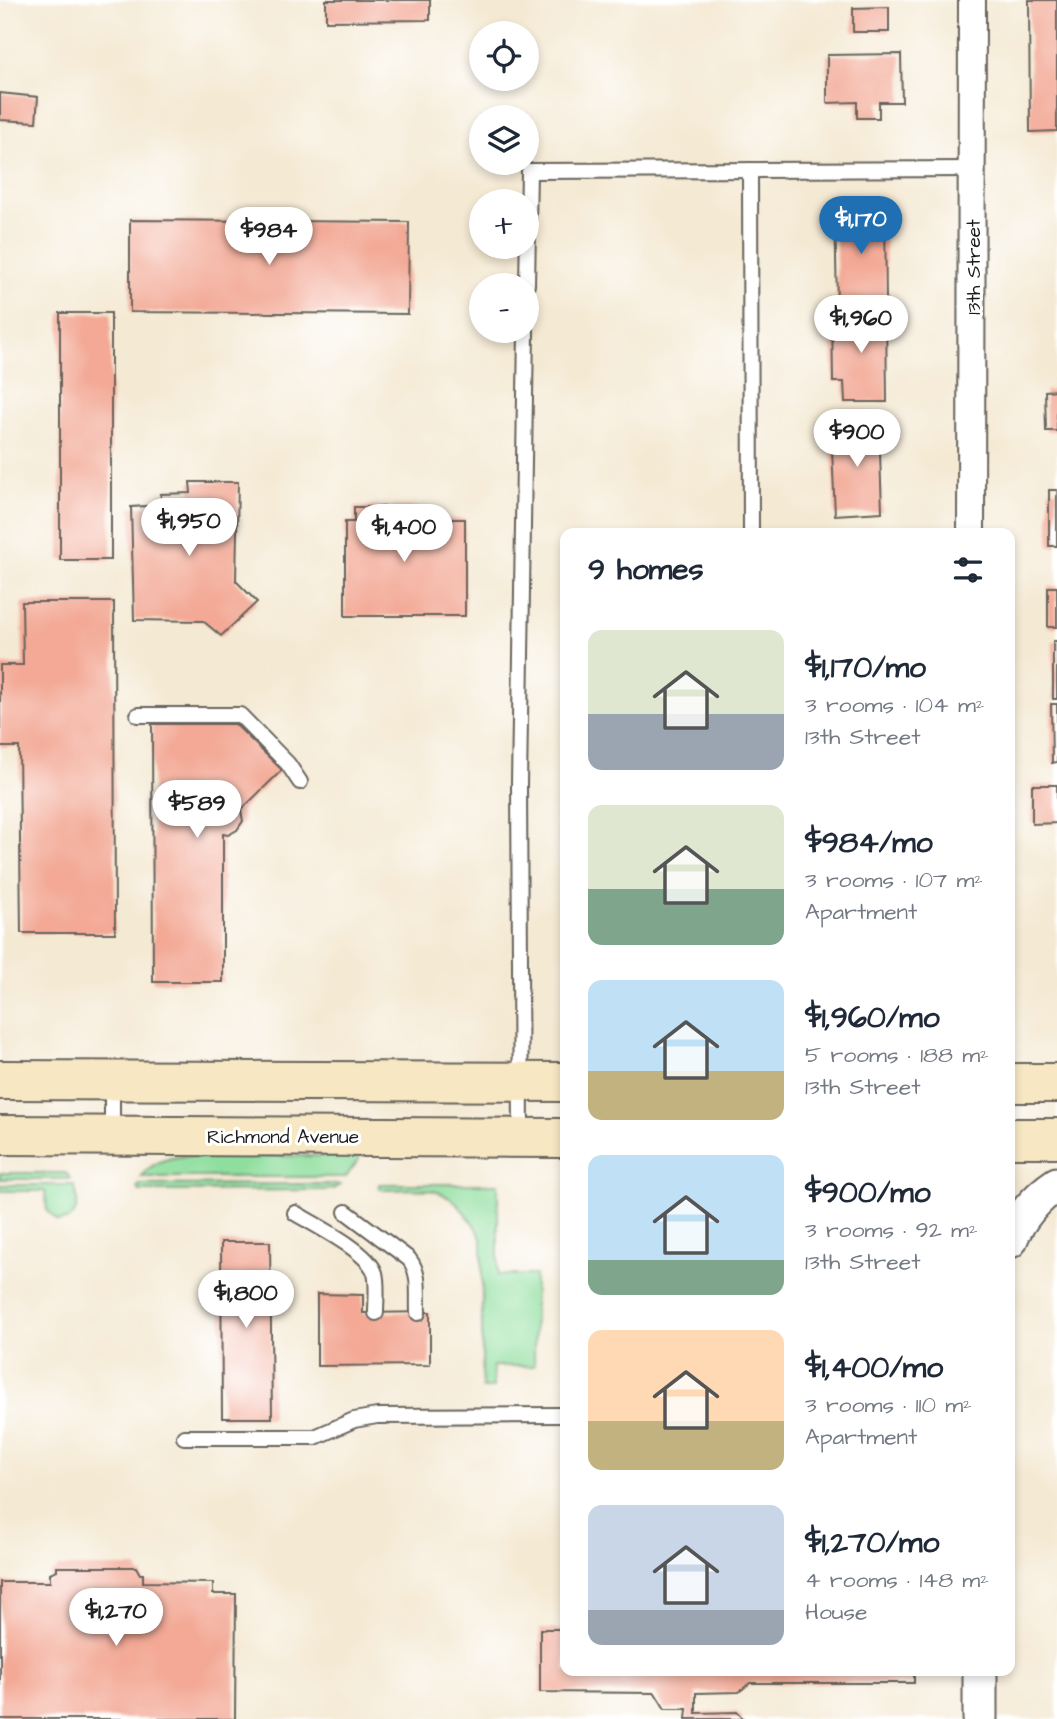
<!DOCTYPE html>
<html lang="en">
<head>
<meta charset="utf-8">
<style>
  body { margin:0; font-family:"Architects Daughter",sans-serif; background:#f6f6f7; color:#1f2937; height:100vh; display:flex; flex-direction:column; font-size:26px; white-space:nowrap }
  * { box-sizing:border-box; margin:0 }
  p { font-size:23px; color:#747a83 }
  .icon { flex:none; width:38px; height:38px; fill:none; stroke:currentColor; stroke-width:2; stroke-linecap:round; stroke-linejoin:round }
  .map { position:relative; flex:1; overflow:hidden }
  .drawer { position:absolute; left:560px; top:528px; width:455px; height:1148px; display:flex; flex-direction:column; background:#fff; border-radius:14px; box-shadow:0 4px 10px #0003 }
  .drawer>* { flex:none }
  .tools { position:absolute; left:469px; top:21px; display:grid; gap:14px }
  .tools a { display:grid; place-items:center; width:70px; height:70px; border-radius:50%; background:#fff; box-shadow:0 4px 10px #0003; font-size:35px }
  .price { position:absolute; translate:-50% -60px; padding:0 16px; border-radius:24px; background:#fff; color:#222; font-size:23px; line-height:46px; filter:drop-shadow(0 2px 4px #0008) }
  .price::after { content:''; position:absolute; left:50%; top:42px; width:21px; height:16px; margin-left:-10px; background:inherit; clip-path:polygon(0 0,100% 0,50% 100%) }
  .price.selected { background:#1f6fb2; color:#fff }
  ul { padding:0; list-style:none }
  li { display:flex; align-items:center; gap:21px; height:175px; padding:0 28px }
  li span { display:grid; place-items:center; flex:none; width:196px; height:140px; border-radius:14px; color:#555 }
  li>.icon { margin-inline-start:auto }
  span .icon { width:84px; height:84px; fill:#fffc; stroke-width:1 }
  li b { font-size:30px }
  h2 { display:flex; justify-content:space-between; align-items:center; height:84px; padding:0 28px; font-size:30px }
  .map>svg:first-child { display:block }
  .green { fill:#8ede9d; stroke:#557d5c; stroke-width:2 }
  .building { fill:#f3a995 }
  .lines { fill:none; stroke-linecap:round; stroke-linejoin:round }
  .service-casing { stroke:#68645c; stroke-width:18 }
  .minor-casing { stroke:#68645c; stroke-width:30 }
  .tertiary-casing { stroke:#68645c; stroke-width:37 }
  .secondary-casing { stroke:#68645c; stroke-width:42 }
  .service { stroke:#fff; stroke-width:14 }
  .minor { stroke:#fff; stroke-width:26 }
  .tertiary { stroke:#fff; stroke-width:33 }
  .secondary { stroke:#f7e8c3; stroke-width:38 }
  .labels { text-anchor:middle; stroke-width:6; stroke-linejoin:round; paint-order:stroke }
  .street-label { font-size:19px; fill:#1c1c1c; stroke:#fff }
</style>
</head>
<body>
<div class="map">
<svg width="1057" height="1719" viewBox="0 0 1057 1719">
  <rect width="100%" height="100%" fill="#fff"/>
  <filter id="ink" filterUnits="userSpaceOnUse"><feTurbulence type="fractalNoise" baseFrequency=".0143" numOctaves="2"/><feDisplacementMap in="SourceGraphic" scale="14" xChannelSelector="R" yChannelSelector="G"/><feConvolveMatrix kernelMatrix="1 2 1 2 8 2 1 2 1" color-interpolation-filters="sRGB"/></filter>
  <filter id="wash" filterUnits="userSpaceOnUse"><feTurbulence type="fractalNoise" baseFrequency=".00686" numOctaves="4" result="noise"/><feDisplacementMap in="SourceGraphic" scale="28" xChannelSelector="R" yChannelSelector="G"/><feGaussianBlur stdDeviation="1.57" result="paint"/><feColorMatrix in="noise" values="0 0 0 0 0 0 0 0 0 0 0 0 0 0 0 0 0 1.4 0 .05"/><feComposite in="paint" operator="in"/></filter>
  <g filter="url(#wash)">
    <rect width="100%" height="100%" fill="#f4e9d3"/>
    <g class="green">
      <path d="M185,1156H357L359,1159L346,1177H141C153,1162 165,1158 185,1156Z"/>
      <path d="M0,1173H62L67,1174L70,1179H0Z"/>
      <path d="M379,1184H498V1275H535L534,1366H493V1388H482V1242C479,1230 472,1222 465,1213C441,1182 419,1190 384,1190L379,1187Z"/>
      <path d="M0,1185H74C80,1201 79,1221 58,1221L47,1210L45,1191H0Z"/>
      <path d="M140,1185L335,1184L340,1185L333,1189L325,1190L139,1191L137,1187Z"/>
    </g>
    <g id="blocks">
      <g class="building">
        <path d="M326,0H430V20L326,21Z"/>
        <path d="M1029,0H1057V131L1030,132Z"/>
        <path d="M889,7V32H853V8Z"/>
        <path d="M901,54L902,102H879V118H857V102L827,103V55Z"/>
        <path d="M0,93L38,97L36,122L0,120Z"/>
        <path d="M835,208H885L886,304L837,305Z"/>
        <path d="M130,220L409,222L408,314L130,312Z"/>
        <path d="M832,312H886L887,402H845L844,382H833Z"/>
        <rect x="60" y="313" width="51" height="247"/>
        <path d="M1057,390V431H1046L1045,391Z"/>
        <path d="M879,424L882,512L835,515L831,427Z"/>
        <path d="M190,482H238L236,581L257,602L221,636L203,621L134,620L131,507L163,505L160,494L191,493Z"/>
        <rect x="1049" y="490" width="8" height="56"/>
        <path d="M354,507H419V519H465V616H345V522H354Z"/>
        <rect x="1048" y="587" width="9" height="40"/>
        <path d="M22,602H114L115,933H21L19,747H0V665H23Z"/>
        <rect x="1053" y="641" width="4" height="58"/>
        <path d="M1051,704H1057V762L1052,763Z"/>
        <path d="M152,724H235L282,770L241,810L243,821L237,830L228,835L223,834V982H153Z"/>
        <path d="M1032,785H1057V823L1032,824Z"/>
        <path d="M221,1242H270L272,1418H222Z"/>
        <path d="M317,1294L363,1295V1313L430,1312V1365L317,1366Z"/>
        <path d="M57,1567H136L140,1574H143V1582L213,1583V1594H236L235,1719H0V1582H50V1573L57,1570Z"/>
        <path d="M540,1629H565V1671H914V1683H750L739,1692L696,1693V1713L737,1712L744,1719H686L687,1709H665L655,1693L540,1692Z"/>
      </g>
    </g>
  </g>
  <g filter="url(#ink)">
    <use href="#blocks" fill-opacity="0" stroke="#68645c" stroke-width="2"/>
    <g class="lines">
      <defs>
        <g id="service">
          <path d="M750,170L751,534"/>
          <path d="M527,285L529,171L973,169"/>
          <path d="M138,715H240L288,764L300,782"/>
          <path d="M112,1082V1135"/>
          <path d="M521,1138L519,785L526,331"/>
          <path d="M346,1212L409,1259C421,1274 417,1294 418,1313"/>
          <path d="M295,1213C315,1225 368,1251 375,1273C378,1285 376,1301 376,1313"/>
          <path d="M184,1437H315L354,1420L377,1416L565,1415"/>
        </g>
        <path id="minor" d="M971,534L972,0"/>
        <g id="tertiary">
          <path d="M1010,1241C1019,1218 1037,1197 1057,1184"/>
          <path d="M980,1671V1719"/>
        </g>
        <g id="secondary">
          <path d="M0,1080L565,1082"/>
          <path d="M1010,1083H1057"/>
          <path d="M0,1135L565,1138"/>
          <path d="M1010,1138H1057"/>
        </g>
      </defs>
      <use href="#service" class="service-casing"/>
      <use href="#minor" class="minor-casing"/>
      <use href="#tertiary" class="tertiary-casing"/>
      <use href="#secondary" class="secondary-casing"/>
      <use href="#service" class="service"/>
      <use href="#minor" class="minor"/>
      <use href="#tertiary" class="tertiary"/>
      <use href="#secondary" class="secondary"/>
    </g>
  </g>
  <g class="labels">
    <g class="street-label">
      <text transform="translate(973 267) rotate(-90)" y="7">13th Street</text>
      <text x="283" y="1143">Richmond Avenue</text>
    </g>
  </g>
</svg>
<div class="tools">
<a><svg class="icon" aria-label="locate" viewBox="0 0 24 24"><circle cx="12" cy="12" r="6"/><path d="M12 2v4M12 18v4M2 12h4M18 12h4"/></svg></a>
<a><svg class="icon" aria-label="layers" viewBox="0 0 24 24"><path d="M12 4l9 5-9 5-9-5zM3 14l9 5 9-5"/></svg></a>
<a>+</a>
<a>−</a>
</div>
<b class="price selected" style="left:861px;top:256px">$1,170</b>
<b class="price" style="left:269px;top:267px">$984</b>
<b class="price" style="left:861px;top:355px">$1,960</b>
<b class="price" style="left:857px;top:469px">$900</b>
<b class="price" style="left:189px;top:558px">$1,950</b>
<b class="price" style="left:404px;top:564px">$1,400</b>
<b class="price" style="left:197px;top:840px">$589</b>
<b class="price" style="left:246px;top:1330px">$1,800</b>
<b class="price" style="left:116px;top:1648px">$1,270</b>
<section class="drawer">
<h2>9 homes<svg class="icon" aria-label="filters" viewBox="0 0 24 24"><path d="M4 7h16M4 17h16"/><circle cx="9" cy="7" r="2"/><circle cx="15" cy="17" r="2"/></svg></h2>
<ul>
<li><span style="background:linear-gradient(#dfe7d0 60%,#9aa5b1 0)"><svg class="icon" aria-label="home" viewBox="0 0 24 24"><path d="M3 11l9-7 9 7M6 9v11h12V9"/></svg></span><div><b>$1,170/mo</b><p>3 rooms · 104 m²</p><p>13th Street</p></div></li>
<li><span style="background:linear-gradient(#dfe7d0 60%,#7fa58c 0)"><svg class="icon" aria-label="home" viewBox="0 0 24 24"><path d="M3 11l9-7 9 7M6 9v11h12V9"/></svg></span><div><b>$984/mo</b><p>3 rooms · 107 m²</p><p>Apartment</p></div></li>
<li><span style="background:linear-gradient(#bfe0f5 65%,#c2b280 0)"><svg class="icon" aria-label="home" viewBox="0 0 24 24"><path d="M3 11l9-7 9 7M6 9v11h12V9"/></svg></span><div><b>$1,960/mo</b><p>5 rooms · 188 m²</p><p>13th Street</p></div></li>
<li><span style="background:linear-gradient(#bfe0f5 75%,#7fa58c 0)"><svg class="icon" aria-label="home" viewBox="0 0 24 24"><path d="M3 11l9-7 9 7M6 9v11h12V9"/></svg></span><div><b>$900/mo</b><p>3 rooms · 92 m²</p><p>13th Street</p></div></li>
<li><span style="background:linear-gradient(#ffd9b3 65%,#c2b280 0)"><svg class="icon" aria-label="home" viewBox="0 0 24 24"><path d="M3 11l9-7 9 7M6 9v11h12V9"/></svg></span><div><b>$1,400/mo</b><p>3 rooms · 110 m²</p><p>Apartment</p></div></li>
<li><span style="background:linear-gradient(#c9d6e8 75%,#9aa5b1 0)"><svg class="icon" aria-label="home" viewBox="0 0 24 24"><path d="M3 11l9-7 9 7M6 9v11h12V9"/></svg></span><div><b>$1,270/mo</b><p>4 rooms · 148 m²</p><p>House</p></div></li>
</ul>
</section>
</div>
</body>
</html>
